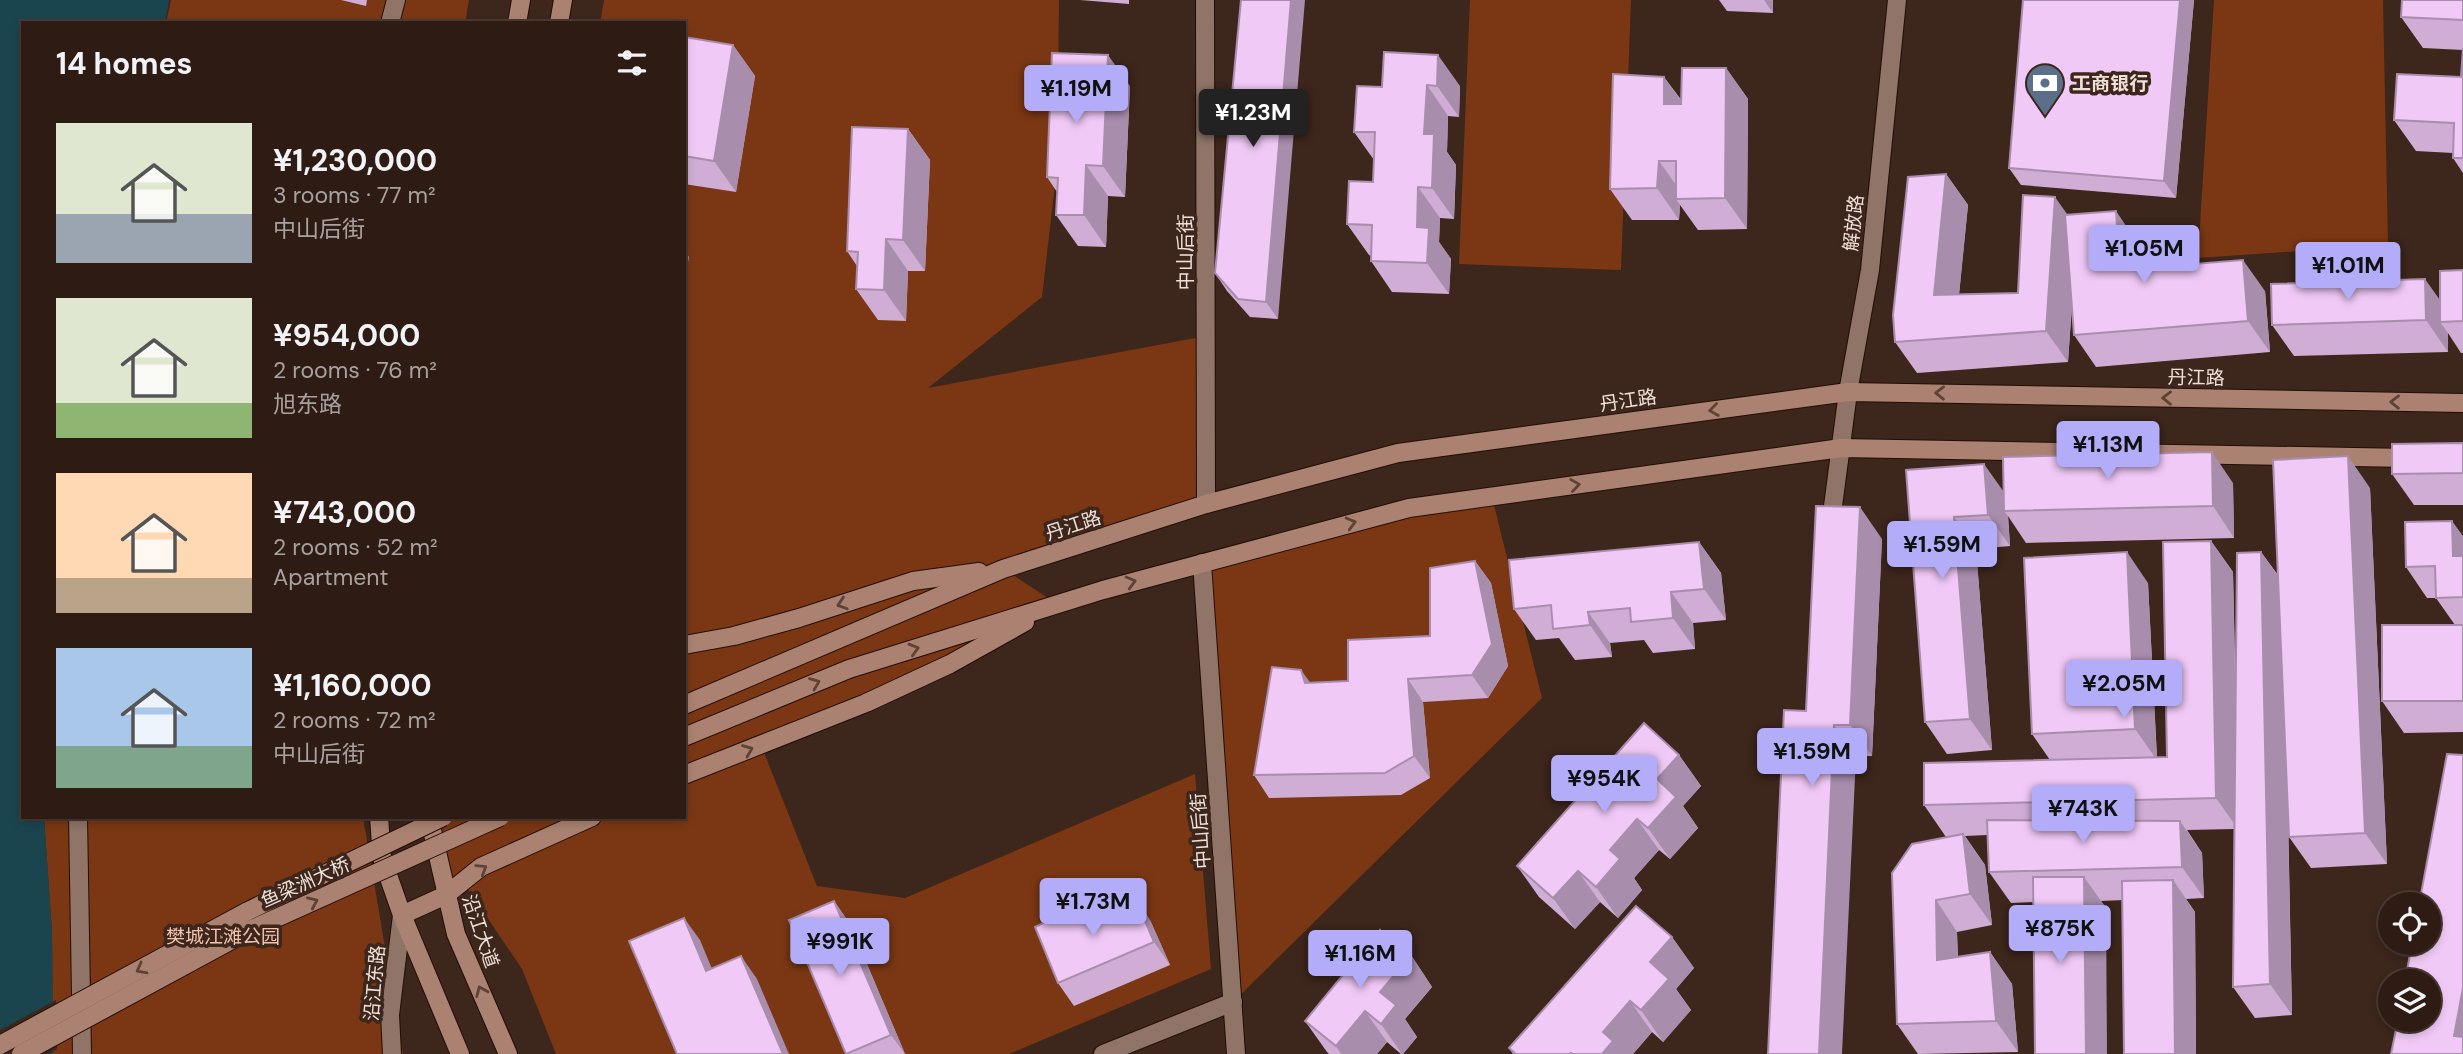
<!DOCTYPE html>
<html lang="en">
<head>
<meta charset="utf-8">
<style>
  body { margin:0; font-family:"DM Sans","Noto Sans SC",sans-serif; background:#36251d; color:#f1f3f6; height:100vh; display:flex; flex-direction:column; font-size:26px; white-space:nowrap }
  * { box-sizing:border-box; margin:0 }
  p { font-size:23px; color:#a7a1a0 }
  .icon { flex:none; width:38px; height:38px; fill:none; stroke:currentColor; stroke-width:2; stroke-linecap:round; stroke-linejoin:round }
  .map { position:relative; flex:1; overflow:hidden }
  .details { position:absolute; left:21px; top:21px; width:665px; height:798px; display:flex; flex-direction:column; background:#2e1c14; border-radius:0px; box-shadow:0 4px 10px #0003,0 0 0 2px #493a34 }
  .details>* { flex:none }
  .controls { position:absolute; left:2378px; top:892px; display:grid; gap:14px }
  .controls a { display:grid; place-items:center; width:63px; height:63px; border-radius:50%; background:#2e1c14; box-shadow:0 4px 10px #0003,0 0 0 2px #493a34; font-size:35px }
  .price { position:absolute; translate:-50% -60px; padding:0 16px; border-radius:7px; background:#b3adf9; color:#111; font-size:23px; line-height:46px; filter:drop-shadow(0 2px 4px #0008) }
  .price::after { content:''; position:absolute; left:50%; top:42px; width:21px; height:16px; margin-left:-10px; background:inherit; clip-path:polygon(0 0,100% 0,50% 100%) }
  .price.on { background:#222; color:#fff }
  ul { padding:0; list-style:none }
  li { display:flex; align-items:center; gap:21px; height:175px; padding:0 35px }
  li span { display:grid; place-items:center; flex:none; width:196px; height:140px; border-radius:0px; color:#555 }
  li>.icon { margin-inline-start:auto }
  span .icon { width:84px; height:84px; fill:#fffc; stroke-width:1 }
  li b { font-size:30px }
  h2 { display:flex; justify-content:space-between; align-items:center; height:84px; padding:0 35px; font-size:30px }
  .map>svg:first-child { display:block }
  .green { fill:#7b3713 }
  .water { fill:#1a454f }
  .pier { fill:#3d261b }
  .lines { fill:none; stroke-linecap:round; stroke-linejoin:round }
  .pedestrian-casing { stroke:#230e05; stroke-width:20 }
  .minor-casing { stroke:#230e05; stroke-width:20 }
  .tertiary-casing { stroke:#230e05; stroke-width:20 }
  .secondary-casing { stroke:#230e05; stroke-width:20 }
  .pedestrian { stroke:#8f7467; stroke-width:18 }
  .minor { stroke:#8f7467; stroke-width:18 }
  .tertiary { stroke:#8f7467; stroke-width:18 }
  .secondary { stroke:#ab8271; stroke-width:18 }
  .secondary-bridge-casing { stroke:#230e05; stroke-width:20; stroke-linecap:butt }
  .secondary-bridge { stroke:#ab8271; stroke-width:18 }
  .wall { fill:#cfadd4 }
  .shaded-wall { fill:#a98dad }
  .building { fill:#f1c9f7; stroke:#a98dad; stroke-width:2 }
  .oneway { stroke:#5e4235 }
  .labels { text-anchor:middle; stroke-width:7; stroke-linejoin:round; paint-order:stroke }
  .poi-label { font-size:19px; font-weight:bold; fill:#efe0d9; stroke:#3d261b; text-anchor:start }
  .street-label { font-size:19px; fill:#efe0d9; stroke:#3d261b }
  .park-label { font-size:19px; fill:#f3c4ae; stroke:#3d261b }
</style>
</head>
<body>
<div class="map">
<svg width="2463" height="1054" viewBox="0 0 2463 1054">
  <rect width="100%" height="100%" fill="#3d261b"/>
  <g class="green">
    <path d="M171,0H469L465,23H166Z"/>
    <path d="M604,0H1059L1057,167L1042,297L928,388L1206,336V504L1004,569L1057,604L761,745L817,886L905,898L1195,774L1211,969L1009,1054H556L522,969L463,882L446,895L429,817H684V23H600Z"/>
    <path d="M1470,0H1631L1621,270L1459,264Z"/>
    <path d="M2214,0H2383L2388,245L2198,258Z"/>
    <path d="M1492,497L1542,698L1233,1002L1202,563Z"/>
    <path d="M44,817H363L403,1054H53L52,932Z"/>
  </g>
  <path class="water" d="M0,0H169L165,23H23V817H44L52,932L53,1054H0Z"/>
  <path class="pier" d="M56,1000L57,1049L48,1054H0V1030Z"/>
  <g class="lines">
    <defs>
      <g id="pedestrian">
        <path d="M390,23L396,0"/>
        <path d="M78,817L82,1054"/>
      </g>
      <g id="minor">
        <path d="M1205,0L1206,504"/>
        <path d="M1202,563L1236,1054"/>
        <path d="M392,1054L390,1015L402,915"/>
        <path d="M1103,1054L1233,1002"/>
      </g>
      <path id="tertiary" d="M1830,529L1848,392L1870,270L1897,0"/>
      <g id="secondary">
        <path d="M517,23L521,0"/>
        <path d="M559,23L563,0"/>
        <path d="M684,645L734,636L799,618L913,581L979,572"/>
        <path d="M684,705L1003,569L1206,504L1398,453L1848,392L2463,403"/>
        <path d="M684,737L849,669L1103,590L1409,508L1841,448L2463,459"/>
        <path d="M684,775L866,703L950,664L1025,622"/>
        <path d="M379,817L382,858L402,915L460,1054"/>
        <path d="M429,817L456,934L508,1054"/>
        <path d="M402,915L446,895L481,867L592,817"/>
      </g>
    </defs>
    <use href="#pedestrian" class="pedestrian-casing"/>
    <use href="#minor" class="minor-casing"/>
    <use href="#tertiary" class="tertiary-casing"/>
    <use href="#secondary" class="secondary-casing"/>
    <use href="#pedestrian" class="pedestrian"/>
    <use href="#minor" class="minor"/>
    <use href="#tertiary" class="tertiary"/>
    <use href="#secondary" class="secondary"/>
    <defs>
      <g id="secondary-bridge">
        <path d="M0,1045L248,911L443,817"/>
        <path d="M21,1054L250,930L500,817"/>
      </g>
    </defs>
    <use href="#secondary-bridge" class="secondary-bridge-casing"/>
    <use href="#secondary-bridge" class="secondary-bridge"/>
  </g>
  <g class="wall">
    <path d="M341,0H367L366,6Z"/>
    <path d="M1080,0H1129V4Z"/>
    <path d="M1241,0L1278,319L1250,317L1227,291L1215,273Z"/>
    <path d="M1719,0H1773V13L1727,11Z"/>
    <path d="M2023,0H2194L2176,198L2021,185L2009,168Z"/>
    <path d="M2463,0V173L2453,158V153L2416,151L2394,120L2461,77L2463,50L2423,48L2401,17Z"/>
    <path d="M684,37L733,45L755,76L736,192L684,184Z"/>
    <path d="M1384,52L1460,86L1459,117L1448,116L1447,152L1456,165L1454,219L1440,218L1439,242L1451,259L1449,294L1392,292L1371,261V256L1369,255L1347,224L1373,182L1374,160L1354,132L1382,87Z"/>
    <path d="M1726,68L1748,99L1747,229L1698,230L1680,205L1679,220H1632L1610,189L1664,77L1682,101Z"/>
    <path d="M1130,86L1125,197L1108,196L1106,247L1078,246L1056,215L1057,192L1047,177Z"/>
    <path d="M908,129L930,160L925,271H908L906,321L878,320L856,289L857,266L847,251Z"/>
    <path d="M1946,174L1968,205L1959,294L2018,293L2068,215L2137,242L2140,269L2265,291L2270,352L2096,367L2074,335L2072,305L2068,362L1917,373L1895,342Z"/>
    <path d="M2463,270V353H2461L2448,333V352L2294,356L2272,325L2440,300Z"/>
    <path d="M2463,443V505H2414L2392,474Z"/>
    <path d="M1906,470L2004,492L2233,483L2234,538L2026,543L2008,516L2010,546L1976,549L1992,750L1947,754L1925,722Z"/>
    <path d="M2370,488L2387,864L2311,868L2289,837L2288,813L2292,1015L2255,1018L2233,987L2234,829L2187,830L2202,853L2204,898L2186,899L2195,912L2196,1054H2124L2123,900L2101,901L2106,908L2034,902L2011,903L1989,872L1987,835L1965,836L1985,865L1992,925L1957,932L1958,957L1990,952L2012,984L2018,1052L1918,1054L1897,1024L1950,836L1946,837L1924,805L2050,760L2032,734L2148,583L2157,757H2167L2211,541L2233,572L2236,701L2261,552L2278,575Z"/>
    <path d="M2463,536V732L2404,733L2382,701L2455,625L2436,598H2427L2406,567Z"/>
    <path d="M1882,539L1872,756H1856L1806,711Z"/>
    <path d="M1699,542L1721,573L1726,620L1693,623L1695,649L1653,653L1644,640L1610,643L1612,657L1575,660L1559,638L1536,640L1514,609Z"/>
    <path d="M1475,561L1491,583L1508,666L1488,698L1423,702L1430,778L1401,795L1269,798L1254,775L1310,683L1348,681L1430,636Z"/>
    <path d="M1679,755L1701,786L1683,806L1698,828L1670,859L1659,850L1634,878L1642,890L1618,918L1600,902L1575,929L1539,897L1517,866Z"/>
    <path d="M834,901L850,924L905,1054H846Z"/>
    <path d="M1095,914L1150,920L1170,965L1074,1006L1058,983Z"/>
    <path d="M1672,937L1694,968L1676,989L1691,1010L1663,1042L1652,1032L1633,1054H1513L1509,1048Z"/>
    <path d="M1411,955L1432,987L1405,1019L1417,1037L1403,1054H1401L1387,1042L1377,1054H1329L1327,1052L1305,1021Z"/>
  </g>
  <g class="shaded-wall">
    <path d="M1291,0H1305L1278,319L1266,302Z"/>
    <path d="M1764,0H1773V13Z"/>
    <path d="M2180,0H2194L2176,198L2164,181Z"/>
    <path d="M733,45L755,76L736,192L714,161Z"/>
    <path d="M1108,55L1130,86L1125,197L1103,166Z"/>
    <path d="M1438,55L1460,86L1459,117L1437,86Z"/>
    <path d="M1726,68L1748,99L1747,229L1725,198Z"/>
    <path d="M1664,77L1686,108L1664,104Z"/>
    <path d="M1427,85L1448,116L1447,152L1456,165L1454,219L1432,188L1424,134Z"/>
    <path d="M908,129L930,160L925,271L903,240Z"/>
    <path d="M1659,161L1681,192L1676,199L1680,205L1679,220L1657,188Z"/>
    <path d="M1086,165L1108,196L1106,247L1084,215Z"/>
    <path d="M1946,174L1968,205L1956,326L1934,295Z"/>
    <path d="M1418,187L1440,218L1439,242L1451,259L1449,294L1427,263L1417,227Z"/>
    <path d="M2055,197L2077,228L2068,362L2046,331Z"/>
    <path d="M2116,211L2137,242L2142,302L2120,270Z"/>
    <path d="M886,239L908,271L906,321L884,290Z"/>
    <path d="M684,250L689,257L684,283Z"/>
    <path d="M2243,260L2265,291L2270,352L2248,321Z"/>
    <path d="M2425,279L2447,310L2440,322L2448,333V352L2426,320Z"/>
    <path d="M2212,452L2233,483L2234,538L2213,506Z"/>
    <path d="M2348,456L2370,488L2387,864L2365,833Z"/>
    <path d="M1984,464L2006,495L2004,511L2008,516L2010,546L1988,515Z"/>
    <path d="M1860,507L1882,539L1872,756L1850,725Z"/>
    <path d="M1954,517L1976,549L1992,750L1970,719Z"/>
    <path d="M2452,521L2463,536V571L2453,556Z"/>
    <path d="M2211,541L2233,572L2238,829L2216,798Z"/>
    <path d="M1699,542L1721,573L1726,620L1704,589Z"/>
    <path d="M2127,552L2148,583L2157,760L2135,729Z"/>
    <path d="M2261,552L2283,583L2292,1015L2270,984Z"/>
    <path d="M1475,561L1491,583L1508,666L1488,698L1472,675Z"/>
    <path d="M1671,592L1693,623L1695,649L1673,618Z"/>
    <path d="M1588,612L1610,643L1612,657L1590,625Z"/>
    <path d="M1301,670L1317,692L1305,683Z"/>
    <path d="M1408,679L1423,702L1430,778L1414,756Z"/>
    <path d="M1834,725L1856,756L1842,1054H1819Z"/>
    <path d="M1679,755L1701,786L1683,806L1698,828L1670,859L1648,828L1657,779Z"/>
    <path d="M1637,819L1659,850L1634,878L1642,890L1618,918L1596,887L1610,850Z"/>
    <path d="M2180,821L2202,853L2204,898L2182,867Z"/>
    <path d="M1963,834L1985,865L1992,925L1970,894Z"/>
    <path d="M1578,871L1600,902L1575,929L1553,898Z"/>
    <path d="M2084,877L2106,908L2107,1054H2086Z"/>
    <path d="M2173,880L2195,912L2196,1054H2175Z"/>
    <path d="M1135,897L1150,920L1170,965L1154,942Z"/>
    <path d="M1936,900L1957,932L1958,991L1937,960Z"/>
    <path d="M834,901L850,924L905,1054L891,1035Z"/>
    <path d="M684,918L700,940L722,993L706,971Z"/>
    <path d="M1672,937L1694,968L1676,989L1691,1010L1663,1042L1641,1010L1650,962Z"/>
    <path d="M1990,952L2012,984L2018,1052L1996,1021Z"/>
    <path d="M1411,955L1432,987L1405,1019L1417,1037L1403,1054H1402L1381,1024L1380,992Z"/>
    <path d="M741,956L757,979L789,1054H783Z"/>
    <path d="M2463,988V1049L2454,1036Z"/>
    <path d="M1630,1001L1652,1032L1633,1054H1602L1603,1032Z"/>
    <path d="M1365,1011L1387,1042L1377,1054H1341L1336,1046Z"/>
  </g>
  <g class="building">
    <path d="M1241,0H1291L1266,302L1238,299L1215,273Z"/>
    <path d="M2023,0H2180L2164,181L2009,168Z"/>
    <path d="M2402,0H2463V20L2401,17Z"/>
    <path d="M684,37L733,45L714,161L684,156Z"/>
    <path d="M2463,48V158H2453L2454,123L2394,120L2397,74L2461,77Z"/>
    <path d="M1384,52L1438,55L1437,86L1427,85L1424,134H1434L1432,188L1418,187L1417,227L1429,228L1427,263L1371,261L1372,225L1347,224L1349,181L1373,182L1375,132H1354L1357,86L1382,87Z"/>
    <path d="M1052,53L1108,55L1103,166L1086,165L1084,215H1056L1058,178L1047,177Z"/>
    <path d="M1682,68H1726L1725,198L1676,199V161H1659L1657,188L1610,189L1613,74L1664,77V104H1681Z"/>
    <path d="M852,127L908,129L903,240L886,239L884,290L856,289L858,252L847,251Z"/>
    <path d="M1946,174L1934,295L2018,293L2023,195L2055,197L2046,331L1895,342L1893,315L1908,177Z"/>
    <path d="M2116,211L2120,270L2243,260L2248,321L2074,335L2065,215Z"/>
    <path d="M2463,270V321L2440,322V271Z"/>
    <path d="M2425,279L2426,320L2272,325L2271,284Z"/>
    <path d="M2463,443V473L2392,474V444Z"/>
    <path d="M2212,452L2213,506L2004,511L2003,457Z"/>
    <path d="M2348,456L2365,833L2289,837L2273,460Z"/>
    <path d="M1984,464L1988,515L1954,517L1970,719L1925,722L1906,470Z"/>
    <path d="M1816,506L1860,507L1850,725H1834L1819,1054H1768L1784,710L1806,711Z"/>
    <path d="M2452,521L2453,556H2463V597L2436,598L2435,566L2406,567L2405,522Z"/>
    <path d="M2211,541L2216,798L1924,805V763L2167,757L2163,542Z"/>
    <path d="M1699,542L1704,589L1671,592L1673,618L1631,622L1630,608L1588,612L1590,625L1553,629L1551,605L1514,609L1509,560Z"/>
    <path d="M2127,552L2135,729L2032,734L2024,558Z"/>
    <path d="M2261,552L2270,984L2233,987L2237,553Z"/>
    <path d="M1475,561L1492,644L1472,675L1408,679L1414,756L1385,773L1254,775L1272,667L1301,670L1305,683L1348,681V640L1430,636V568Z"/>
    <rect x="2382" y="625" width="81" height="76"/>
    <path d="M1644,723L1679,755L1657,779L1676,797L1648,828L1637,819L1610,850L1620,859L1596,887L1578,871L1553,898L1517,866Z"/>
    <path d="M2447,754L2463,755V988L2454,1036L2463,1037V1054H2391L2398,1020H2429V982H2405L2412,943H2429V905H2419Z"/>
    <path d="M1987,820L2180,821L2182,867L1989,872Z"/>
    <path d="M1963,834L1970,894L1936,900L1937,960L1990,952L1996,1021L1897,1024L1892,873L1912,844Z"/>
    <path d="M2033,877H2084L2086,1054H2035Z"/>
    <path d="M2173,880L2175,1054H2124L2122,881Z"/>
    <path d="M1135,897L1154,942L1058,983L1035,927L1074,908L1083,906L1095,914Z"/>
    <path d="M834,901L891,1035L846,1054L789,920Z"/>
    <path d="M1636,906L1672,937L1650,962L1669,979L1641,1010L1630,1001L1603,1032L1613,1041L1602,1054H1572L1571,1053L1569,1054H1516L1509,1048Z"/>
    <path d="M684,918L706,971L741,956L783,1054H677L629,941Z"/>
    <path d="M1380,930L1411,955L1380,992L1396,1005L1381,1024L1365,1011L1336,1046L1305,1021Z"/>
  </g>
  <defs><path id="oneway-chevron" d="M-2-3.5L2.5 0L-2 3.5" fill="none" stroke-width="1.6" stroke-linecap="round" stroke-linejoin="round" transform="scale(1.75)"/></defs>
  <g class="oneway">
    <use href="#oneway-chevron" transform="translate(1940 393) rotate(-179)"/>
    <use href="#oneway-chevron" transform="translate(2167 398) rotate(-179)"/>
    <use href="#oneway-chevron" transform="translate(2395 402) rotate(-179)"/>
    <use href="#oneway-chevron" transform="translate(1714 410) rotate(172)"/>
    <use href="#oneway-chevron" transform="translate(1575 485) rotate(-8)"/>
    <use href="#oneway-chevron" transform="translate(1351 523) rotate(-15)"/>
    <use href="#oneway-chevron" transform="translate(1131 582) rotate(-15)"/>
    <use href="#oneway-chevron" transform="translate(842 604) rotate(162)"/>
    <use href="#oneway-chevron" transform="translate(914 649) rotate(-17)"/>
    <use href="#oneway-chevron" transform="translate(815 683) rotate(-22)"/>
    <use href="#oneway-chevron" transform="translate(748 750) rotate(-22)"/>
    <use href="#oneway-chevron" transform="translate(482 869) rotate(-32)"/>
    <use href="#oneway-chevron" transform="translate(313 902) rotate(-24)"/>
    <use href="#oneway-chevron" transform="translate(141 969) rotate(152)"/>
    <use href="#oneway-chevron" transform="translate(481 991) rotate(-113)"/>
  </g>
  <defs>
    <symbol id="bank-pin" viewBox="-11 -11 22 30"><path d="M0 17L-7.5 6A9.5 9.5 0 1 1 7.5 6Z" fill="#5c6f8a" stroke="#3d261b"/><path d="M-6-4H6V4H-6ZM0-2.3a2.3 2.3 0 1 0 0 4.6a2.3 2.3 0 1 0 0-4.6Z" fill="#fff"/></symbol>
  </defs>
  <g fill-rule="evenodd">
    <use href="#bank-pin" x="2023" y="61" width="44" height="60"/>
  </g>
  <g class="labels">
    <g class="poi-label">
      <text x="2072" y="90">工商银行</text>
    </g>
    <g class="street-label">
      <text transform="translate(1853 223) rotate(-84)" y="7">解放路</text>
      <text transform="translate(1185 252) rotate(-90)" y="7">中山后街</text>
      <text transform="translate(2196 377) rotate(1)" y="7">丹江路</text>
      <text transform="translate(1628 400) rotate(-8)" y="7">丹江路</text>
      <text transform="translate(1073 525) rotate(-18)" y="7">丹江路</text>
      <text transform="translate(1200 831) rotate(-94)" y="7">中山后街</text>
      <text transform="translate(305 882) rotate(-24)" y="7">鱼梁洲大桥</text>
      <text transform="translate(481 931) rotate(71)" y="7">沿江大道</text>
      <text transform="translate(374 983) rotate(-85)" y="7">沿江东路</text>
    </g>
    <g class="park-label">
      <text x="223" y="943">樊城江滩公园</text>
    </g>
  </g>
</svg>
<div class="controls">
<a><svg class="icon" aria-label="locate" viewBox="0 0 24 24"><circle cx="12" cy="12" r="6"/><path d="M12 2v4M12 18v4M2 12h4M18 12h4"/></svg></a>
<a><svg class="icon" aria-label="layers" viewBox="0 0 24 24"><path d="M12 4l9 5-9 5-9-5zM3 14l9 5 9-5"/></svg></a>
</div>
<b class="price" style="left:1076px;top:125px">¥1.19M</b>
<b class="price on" style="left:1253px;top:149px">¥1.23M</b>
<b class="price" style="left:2144px;top:285px">¥1.05M</b>
<b class="price" style="left:2348px;top:302px">¥1.01M</b>
<b class="price" style="left:2108px;top:481px">¥1.13M</b>
<b class="price" style="left:1942px;top:581px">¥1.59M</b>
<b class="price" style="left:2124px;top:720px">¥2.05M</b>
<b class="price" style="left:1812px;top:788px">¥1.59M</b>
<b class="price" style="left:1604px;top:815px">¥954K</b>
<b class="price" style="left:2083px;top:845px">¥743K</b>
<b class="price" style="left:1093px;top:938px">¥1.73M</b>
<b class="price" style="left:2060px;top:965px">¥875K</b>
<b class="price" style="left:840px;top:978px">¥991K</b>
<b class="price" style="left:1360px;top:990px">¥1.16M</b>
<section class="details">
<h2>14 homes<svg class="icon" aria-label="filters" viewBox="0 0 24 24"><path d="M4 7h16M4 17h16"/><circle cx="9" cy="7" r="2"/><circle cx="15" cy="17" r="2"/></svg></h2>
<ul>
<li><span style="background:linear-gradient(#dfe7d0 65%,#9aa5b1 0)"><svg class="icon" aria-label="home" viewBox="0 0 24 24"><path d="M3 11l9-7 9 7M6 9v11h12V9"/></svg></span><div><b>¥1,230,000</b><p>3 rooms · 77 m²</p><p>中山后街</p></div></li>
<li><span style="background:linear-gradient(#dfe7d0 75%,#8fb573 0)"><svg class="icon" aria-label="home" viewBox="0 0 24 24"><path d="M3 11l9-7 9 7M6 9v11h12V9"/></svg></span><div><b>¥954,000</b><p>2 rooms · 76 m²</p><p>旭东路</p></div></li>
<li><span style="background:linear-gradient(#ffd9b3 75%,#b9a48a 0)"><svg class="icon" aria-label="home" viewBox="0 0 24 24"><path d="M3 11l9-7 9 7M6 9v11h12V9"/></svg></span><div><b>¥743,000</b><p>2 rooms · 52 m²</p><p>Apartment</p></div></li>
<li><span style="background:linear-gradient(#a9c7e8 70%,#7fa58c 0)"><svg class="icon" aria-label="home" viewBox="0 0 24 24"><path d="M3 11l9-7 9 7M6 9v11h12V9"/></svg></span><div><b>¥1,160,000</b><p>2 rooms · 72 m²</p><p>中山后街</p></div></li>
</ul>
</section>
</div>
</body>
</html>
